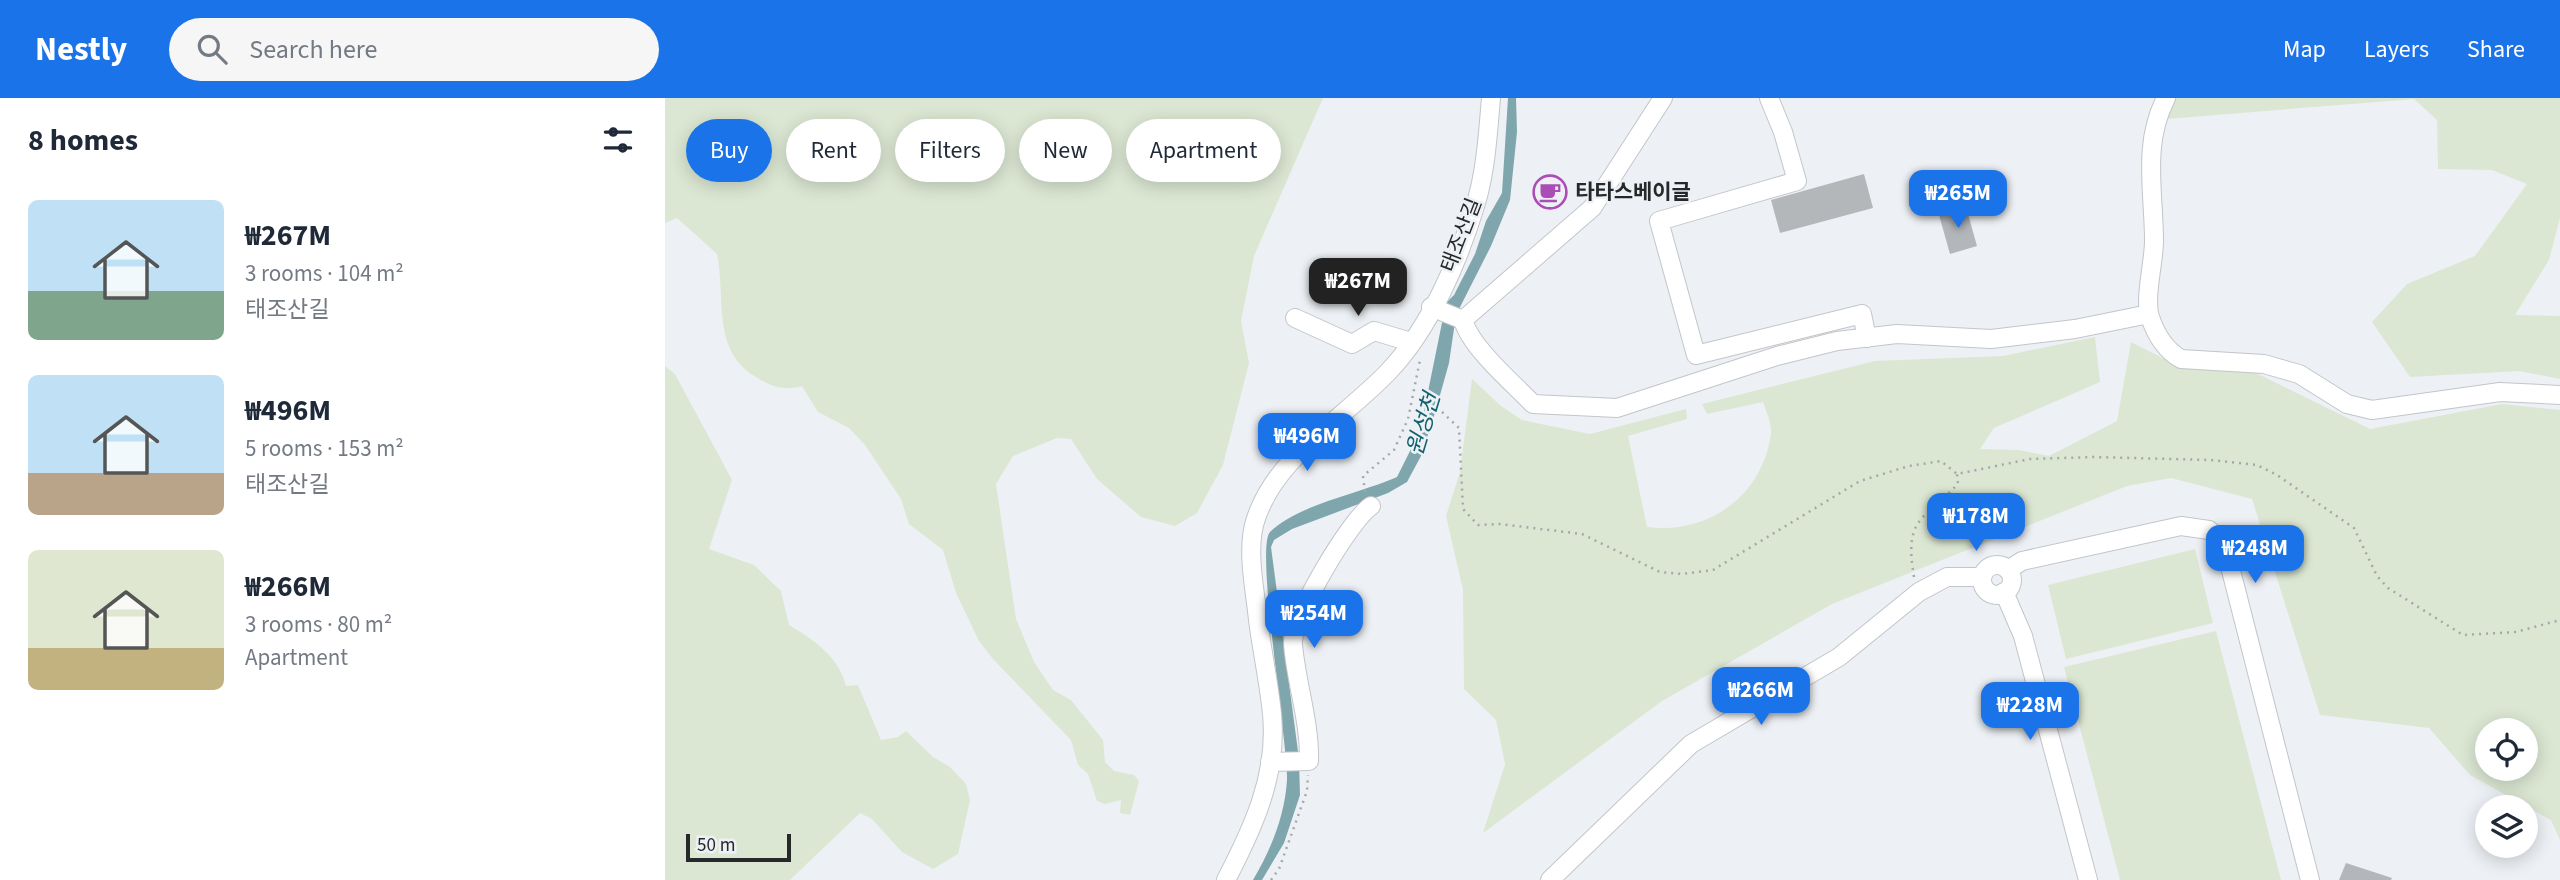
<!DOCTYPE html>
<html lang="en">
<head>
<meta charset="utf-8">
<style>
  body { margin:0; font-family:"Source Sans 3","Noto Sans KR",sans-serif; background:#f6f6f7; color:#1f2937; height:100vh; display:flex; flex-direction:column; font-size:26px; white-space:nowrap }
  * { box-sizing:border-box; margin:0 }
  p { font-size:23px; color:#747a83 }
  .icon { flex:none; width:38px; height:38px; fill:none; stroke:currentColor; stroke-width:2; stroke-linecap:round; stroke-linejoin:round }
  .map { position:relative; flex:1; overflow:hidden }
  .sheet { display:flex; flex-direction:column; background:#fff; width:665px }
  .sheet>* { flex:none }
  .hud { position:absolute; left:21px; top:21px; width:665px; height:63px; display:flex; gap:14px }
  .controls { position:absolute; left:1810px; top:620px; display:grid; gap:14px }
  .controls a { display:grid; place-items:center; width:63px; height:63px; border-radius:50%; background:#fff; box-shadow:0 4px 18px #0003; font-size:35px }
  .scale { position:absolute; left:21px; bottom:18px; width:105px; box-sizing:border-box; padding-left:7px; border:4px solid #272829; border-top:0; font-size:19px; line-height:24px; white-space:nowrap; color:#272829; -webkit-text-stroke:5px #edf1f5; paint-order:stroke }
  .price { position:absolute; translate:-50% -60px; padding:0 16px; border-radius:14px; background:#1a73e8; color:#fff; font-size:23px; line-height:46px; filter:drop-shadow(0 2px 4px #0008) }
  .price::after { content:''; position:absolute; left:50%; top:42px; width:21px; height:16px; margin-left:-10px; background:inherit; clip-path:polygon(0 0,100% 0,50% 100%) }
  .price.active { background:#222; color:#fff }
  ul { padding:0; list-style:none }
  li { display:flex; align-items:center; gap:21px; height:175px; padding:0 28px }
  li span { display:grid; place-items:center; flex:none; width:196px; height:140px; border-radius:10px; color:#555 }
  li>.icon { margin-inline-start:auto }
  span .icon { width:84px; height:84px; fill:#fffc; stroke-width:1 }
  li b { font-size:30px }
  h2 { display:flex; justify-content:space-between; align-items:center; height:84px; padding:0 28px; font-size:30px }
  .pill { padding:0 24px; border-radius:32px; background:#fff; box-shadow:0 4px 18px #0003; font-size:24px; line-height:63px }
  .pill.active { background:#1a73e8; color:#fff }
  header { display:flex; align-items:center; gap:42px; box-sizing:border-box; height:98px; padding:0 35px; background:#1a73e8; color:#fff }
  header strong { font-size:33px }
  nav { display:flex; gap:38px; margin-inline-start:auto; font-size:24px }
  .search { width:490px; height:63px; background:#f6f6f7; display:flex; align-items:center; gap:18px; box-sizing:border-box; padding:0 24px; border-radius:38px; color:#747a83; font-size:26px }
  main { display:flex; flex:1; min-height:0 }
  .map>svg:first-child { display:block }
  .green { fill:#dbe7d3; fill-rule:evenodd }
  .water { fill:#7ea6ac }
  .building { fill:#b3b7ba }
  .lines { fill:none; stroke-linecap:round; stroke-linejoin:round }
  .minor-casing { stroke:#c2c5c9; stroke-width:20 }
  .path { stroke:#a5a8ab; stroke-width:2.5; stroke-dasharray:2 5; stroke-linecap:butt }
  .minor { stroke:#fff; stroke-width:18 }
  .labels { text-anchor:middle; stroke-width:5; stroke-linejoin:round; paint-order:stroke }
  .poi-label { font-size:21px; font-weight:bold; fill:#272829; stroke:#edf1f5; text-anchor:start }
  .street-label { font-size:21px; fill:#272829; stroke:#edf1f5 }
  .water-label { font-size:23px; font-style:italic; fill:#10626d; stroke:#edf1f5 }
</style>
</head>
<body>
<header>
<strong>Nestly</strong>
<div class="search"><svg class="icon" aria-label="search" viewBox="0 0 24 24"><circle cx="10" cy="10" r="6"/><path d="M15 15l6 6"/></svg>Search here</div>
<nav><a>Map</a><a>Layers</a><a>Share</a></nav>
</header>
<main>
<section class="sheet">
<h2>8 homes<svg class="icon" aria-label="filters" viewBox="0 0 24 24"><path d="M4 7h16M4 17h16"/><circle cx="9" cy="7" r="2"/><circle cx="15" cy="17" r="2"/></svg></h2>
<ul>
<li><span style="background:linear-gradient(#bfe0f5 65%,#7fa58c 0)"><svg class="icon" aria-label="home" viewBox="0 0 24 24"><path d="M3 11l9-7 9 7M6 9v11h12V9"/></svg></span><div><b>₩267M</b><p>3 rooms · 104 m²</p><p>태조산길</p></div></li>
<li><span style="background:linear-gradient(#bfe0f5 70%,#b9a48a 0)"><svg class="icon" aria-label="home" viewBox="0 0 24 24"><path d="M3 11l9-7 9 7M6 9v11h12V9"/></svg></span><div><b>₩496M</b><p>5 rooms · 153 m²</p><p>태조산길</p></div></li>
<li><span style="background:linear-gradient(#dfe7d0 70%,#c2b280 0)"><svg class="icon" aria-label="home" viewBox="0 0 24 24"><path d="M3 11l9-7 9 7M6 9v11h12V9"/></svg></span><div><b>₩266M</b><p>3 rooms · 80 m²</p><p>Apartment</p></div></li>
</ul>
</section>
<div class="map">
<svg width="1895" height="782" viewBox="0 0 1895 782">
  <rect width="100%" height="100%" fill="#edf1f5"/>
  <g class="green">
    <path d="M0,0H658L589,158L576,223L584,265L558,367L532,415L510,428L476,419L432,381L406,341L392,340L348,358L331,386L351,521L369,564L388,592L406,602L438,642L440,664L449,673L469,677L474,683L465,717L455,715L456,702L440,706L432,703L423,676L413,667L406,642L328,561L314,543L291,495L278,452L244,426L236,401L200,347L184,330L153,314L137,288C119,293 107,289 91,279C46,253 61,199 52,156L12,120L0,125Z"/>
    <path d="M1511,0H1895V120L1884,162L1850,217L1895,218V281L1854,273L1745,279L1707,224L1742,186L1810,158L1862,86L1827,72L1773,71L1772,22L1749,1L1501,21Z"/>
    <path d="M1430,239L1435,284L1329,330L1315,351L1354,352L1384,358L1452,323L1466,244L1513,268L1591,275L1705,331L1837,306L1895,312V742L1886,722L1805,677L1764,630L1655,617L1587,401L1506,380L1462,388L1167,506L997,603L818,735L840,666L831,622L799,591L798,492L781,418L795,374L807,281L836,308L857,322L925,336L1021,311L1022,321L963,338L982,429C1043,437 1098,398 1106,335C1107,326 1101,313 1098,304L1042,316L1037,306L1210,263L1338,258ZM1822,632H1860V670H1822Z"/>
    <path d="M0,268L10,276L67,382L44,451L89,467L116,493L124,527C148,541 175,560 181,588L193,587L216,642L233,639L241,633L268,659L285,669L301,686L305,702L293,756L268,771L237,754L207,721L195,715L125,782H0Z"/>
    <path d="M1530,451L1548,525L1401,561L1383,487Z"/>
    <path d="M1551,533L1616,782H1455L1399,569Z"/>
  </g>
  <path class="water" d="M843,0H851L852,34L845,102L826,148L791,217L784,265L770,315L756,358L742,384L723,395L627,431L609,442L606,449L634,661L635,697L619,745L597,782H588C606,752 620,717 622,682C623,644 590,450 605,434C632,407 696,395 732,379L755,333L781,205L789,197L810,156L821,123L837,95Z"/>
  <g class="building">
    <path d="M1199,76L1208,110L1115,135L1106,102Z"/>
    <path d="M1301,109L1312,148L1285,156L1274,117Z"/>
    <path d="M1681,765L1727,780L1726,782H1674Z"/>
  </g>
  <g class="lines">
    <defs>
      <g id="minor">
        <path d="M1104,0L1118,34L1132,83L994,123L1031,257L1197,216L1202,240"/>
        <path d="M1501,0C1477,46 1489,94 1489,143C1489,164 1479,200 1485,219C1491,237 1500,252 1516,261L1599,266L1634,276L1682,306L1707,312L1835,294L1895,297"/>
        <path d="M766,209L798,222C806,250 848,285 868,306L952,310L1112,258L1172,243L1232,236L1326,241L1410,231L1484,216"/>
        <path d="M630,220L687,246L709,233L746,244"/>
        <path d="M798,222L927,110L998,0"/>
        <circle cx="1332" cy="482" r="15"/>
        <path d="M1343,472L1357,463L1516,428L1544,432L1559,445L1645,782"/>
        <path d="M1339,494L1358,538L1423,782"/>
        <path d="M605,664L644,663C645,623 631,585 628,546C626,521 685,422 706,408"/>
        <path d="M561,782C588,730 613,677 607,616C604,585 597,553 593,522C590,491 582,457 589,427C607,360 679,321 724,273C765,230 794,162 811,105C821,72 823,34 826,0"/>
        <path d="M885,782L1026,646L1174,559L1254,494L1282,479H1317"/>
      </g>
    </defs>
    <use href="#minor" class="minor-casing"/>
    <g class="path">
      <path d="M777,314L794,330L798,411L813,427L835,426L917,436L995,474L1017,476L1048,472L1195,383L1244,368L1276,363L1292,376L1365,361L1428,359L1546,362L1592,367L1612,377L1689,430L1712,478L1723,490L1798,537L1851,534L1895,522"/>
      <path d="M700,394L698,378L729,352L743,321L755,262"/>
      <path d="M1249,479C1239,420 1257,423 1293,386L1292,376"/>
      <path d="M606,782L614,771L642,693L643,677"/>
    </g>
    <use href="#minor" class="minor"/>
  </g>
  <defs>
    <symbol id="cafe-ring" viewBox="-11 -11 22 22"><circle r="9.5" fill="#edf1f5" stroke="#aa4db6" stroke-width="1.5"/><path d="M-5.5-4.5H6V0H3Q3 3.5 0 3.5H-2.5Q-5.5 3.5-5.5 0ZM3-3.2v2h1.7v-2ZM-6 4.5H4V6H-6Z" fill="#aa4db6"/></symbol>
  </defs>
  <g fill-rule="evenodd">
    <use href="#cafe-ring" x="866" y="75" width="38" height="38"/>
  </g>
  <g class="labels">
    <g class="poi-label">
      <text x="910" y="101">타타스베이글</text>
    </g>
    <g class="street-label">
      <text transform="translate(796 137) rotate(-69)" y="7">태조산길</text>
    </g>
    <g class="water-label">
      <text transform="translate(758 326) rotate(-73)" y="8">원성천</text>
    </g>
  </g>
</svg>
<div class="controls">
<a><svg class="icon" aria-label="locate" viewBox="0 0 24 24"><circle cx="12" cy="12" r="6"/><path d="M12 2v4M12 18v4M2 12h4M18 12h4"/></svg></a>
<a><svg class="icon" aria-label="layers" viewBox="0 0 24 24"><path d="M12 4l9 5-9 5-9-5zM3 14l9 5 9-5"/></svg></a>
</div>
<div class="scale">50 m</div>
<b class="price" style="left:1293px;top:132px">₩265M</b>
<b class="price active" style="left:693px;top:220px">₩267M</b>
<b class="price" style="left:642px;top:375px">₩496M</b>
<b class="price" style="left:1311px;top:455px">₩178M</b>
<b class="price" style="left:1590px;top:487px">₩248M</b>
<b class="price" style="left:649px;top:552px">₩254M</b>
<b class="price" style="left:1096px;top:629px">₩266M</b>
<b class="price" style="left:1365px;top:644px">₩228M</b>
<div class="hud">
<a class="pill active">Buy</a>
<a class="pill">Rent</a>
<a class="pill">Filters</a>
<a class="pill">New</a>
<a class="pill">Apartment</a>
</div>
</div>
</main>
</body>
</html>
